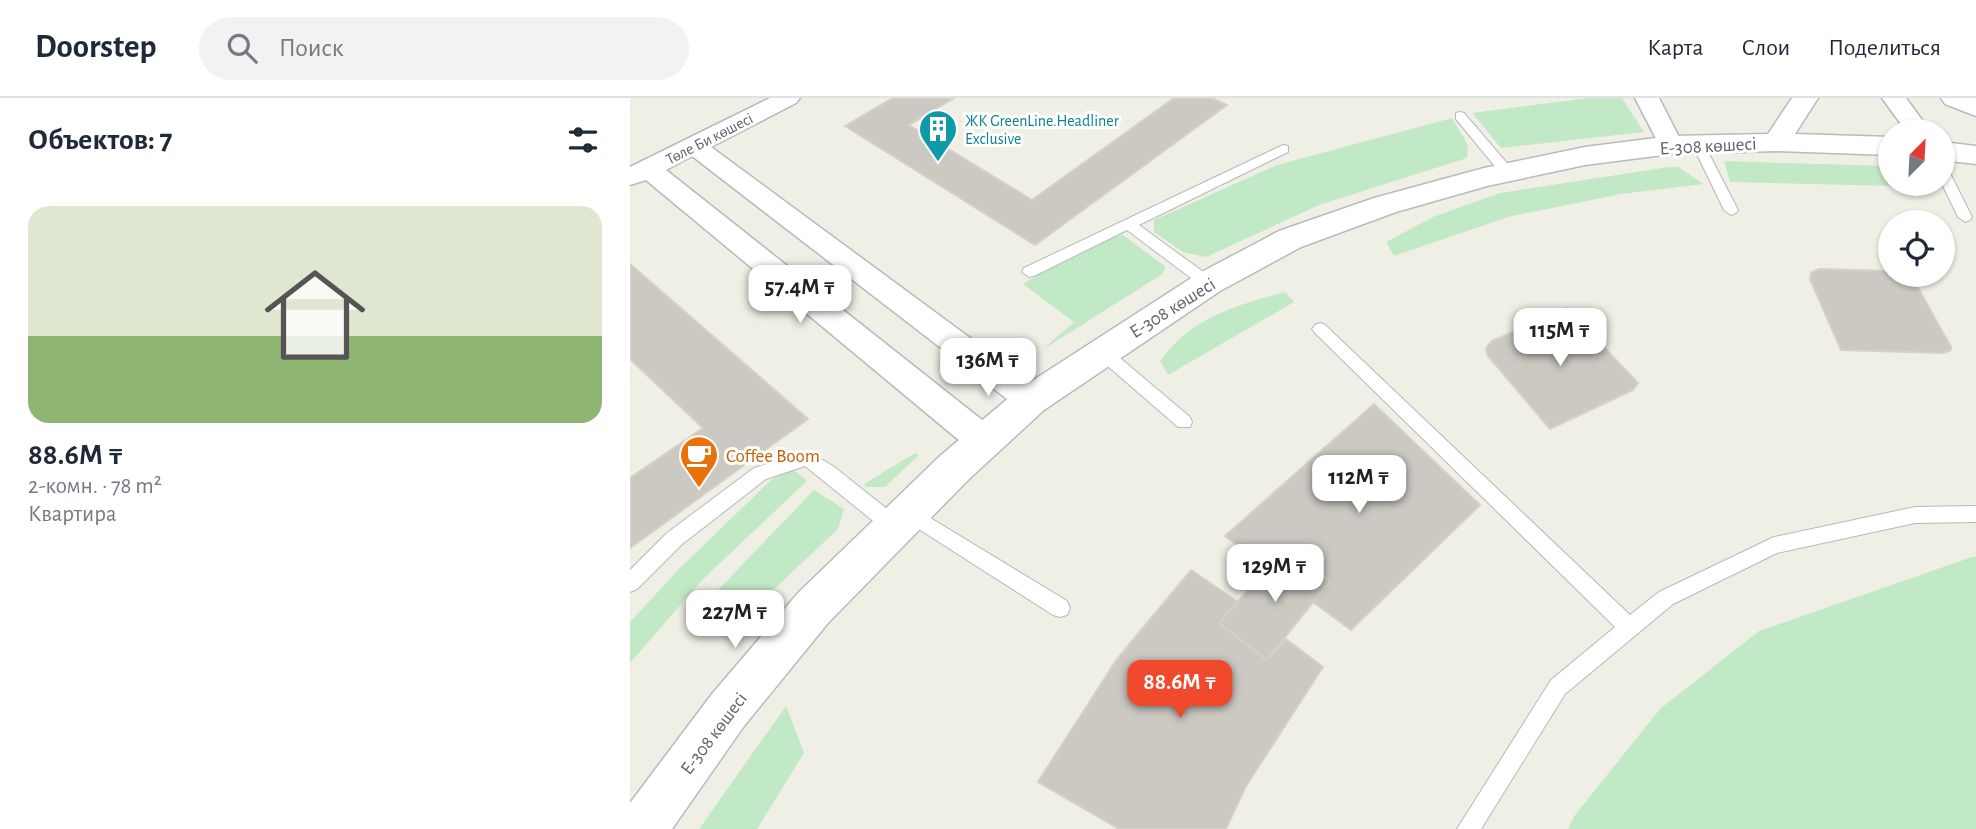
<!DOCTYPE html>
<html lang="ru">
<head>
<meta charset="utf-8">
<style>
  body { margin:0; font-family:"Alegreya Sans",sans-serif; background:#f2f2f3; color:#1f2937; height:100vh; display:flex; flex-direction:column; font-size:26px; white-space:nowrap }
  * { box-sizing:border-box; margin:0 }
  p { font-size:23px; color:#747a83 }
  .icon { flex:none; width:38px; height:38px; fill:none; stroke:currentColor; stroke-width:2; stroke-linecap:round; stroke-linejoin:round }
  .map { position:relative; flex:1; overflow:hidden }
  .details { display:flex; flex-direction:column; background:#fff; width:630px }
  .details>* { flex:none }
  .needle { width:46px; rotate:24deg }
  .fabs { position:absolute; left:1248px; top:21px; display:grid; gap:14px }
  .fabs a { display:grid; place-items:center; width:77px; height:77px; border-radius:50%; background:#fff; box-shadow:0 2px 5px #0004; font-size:35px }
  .price { position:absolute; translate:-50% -60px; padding:0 16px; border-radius:14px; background:#fff; color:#222; font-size:23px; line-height:46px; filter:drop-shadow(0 2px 4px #0008) }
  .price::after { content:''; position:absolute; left:50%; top:42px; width:21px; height:16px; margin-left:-10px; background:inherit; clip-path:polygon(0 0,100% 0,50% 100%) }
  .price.current { background:#f1492c; color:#fff }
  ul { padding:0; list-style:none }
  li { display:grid; align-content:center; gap:14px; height:371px; padding:0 28px }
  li+li { border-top:2px solid #e0e1e3 }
  li span { display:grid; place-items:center; height:217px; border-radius:21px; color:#555 }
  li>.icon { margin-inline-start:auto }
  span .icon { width:126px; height:126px; fill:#fffc; stroke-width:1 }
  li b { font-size:30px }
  h2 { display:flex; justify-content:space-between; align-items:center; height:84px; padding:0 28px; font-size:30px }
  header { display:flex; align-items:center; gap:42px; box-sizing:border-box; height:98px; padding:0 35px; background:#fff; border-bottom:2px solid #e0e1e3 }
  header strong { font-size:33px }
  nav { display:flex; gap:38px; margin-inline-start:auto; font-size:24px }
  .search { width:490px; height:63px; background:#f2f2f3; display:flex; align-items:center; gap:18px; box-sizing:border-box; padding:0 24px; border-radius:38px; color:#747a83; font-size:26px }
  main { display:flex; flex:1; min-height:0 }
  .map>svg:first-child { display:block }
  .green { fill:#c2e9c5 }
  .building { fill:#ccc9c3; stroke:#d6d1c4; stroke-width:2 }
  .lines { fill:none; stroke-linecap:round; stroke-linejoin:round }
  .lane-casing { stroke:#b6b8bd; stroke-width:2 }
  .street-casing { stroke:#b6b8bd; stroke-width:3 }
  .secondary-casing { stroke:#b7bac0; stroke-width:3 }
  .lane { fill:#fff; fill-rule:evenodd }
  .street { fill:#fff; fill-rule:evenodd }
  .secondary { fill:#fff; fill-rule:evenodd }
  .labels { text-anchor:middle; stroke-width:6; stroke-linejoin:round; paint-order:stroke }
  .far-culture-label { font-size:16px; fill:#0d838f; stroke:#fff; text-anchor:start }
  .far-street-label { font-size:16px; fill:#5e6167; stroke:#fff }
  .street-label { font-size:19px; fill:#5e6167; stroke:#fff }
  .food-label { font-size:19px; fill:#c56008; stroke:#fff; text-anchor:start }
</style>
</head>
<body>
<header>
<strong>Doorstep</strong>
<div class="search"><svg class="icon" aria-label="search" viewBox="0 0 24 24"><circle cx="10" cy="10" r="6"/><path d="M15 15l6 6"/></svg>Поиск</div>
<nav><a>Карта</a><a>Слои</a><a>Поделиться</a></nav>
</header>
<main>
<section class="details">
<h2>Объектов: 7<svg class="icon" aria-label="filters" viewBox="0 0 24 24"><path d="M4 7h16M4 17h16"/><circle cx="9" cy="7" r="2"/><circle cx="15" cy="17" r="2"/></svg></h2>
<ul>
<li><span style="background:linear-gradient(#dfe7d0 60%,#8fb573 0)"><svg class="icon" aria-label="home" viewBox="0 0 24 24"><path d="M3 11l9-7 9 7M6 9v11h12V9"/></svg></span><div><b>88.6M ₸</b><p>2-комн. · 78 m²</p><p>Квартира</p></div></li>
</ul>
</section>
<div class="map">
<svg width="1346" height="731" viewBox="0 0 1346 731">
  <rect width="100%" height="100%" fill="#f0efe6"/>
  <g class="green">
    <path d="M958,0H992L1014,34L871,50L842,15Z"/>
    <path d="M822,20L838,47L837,60L689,107L576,159L553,154L524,134V122L647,67Z"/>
    <path d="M1094,63L1260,68V86H1305L1309,89L1100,84Z"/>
    <path d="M1039,69H1048L1074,86L991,96L878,119L764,158L756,144L803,119L870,95Z"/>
    <path d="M493,137L536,169L531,177L412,252L444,224L393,186L465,143Z"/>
    <path d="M655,194L664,204L538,277L530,263C560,220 607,207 655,194Z"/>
    <path d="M285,355L289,357L255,389H236L234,386Z"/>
    <path d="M162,370L177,383L73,481L0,565V524L49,471L142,381Z"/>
    <path d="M184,392L214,411L208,431L141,494L81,534L58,523Z"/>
    <path d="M1342,459H1346V731H938L945,717L1030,611L1129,533Z"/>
    <path d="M156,608L174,655L127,731H69Z"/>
  </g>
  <g class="building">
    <path d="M263,0H324L279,27L402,102L544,0H582L597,7L405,147L215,28Z"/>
    <path d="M0,166L178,321L0,450V380L73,330L0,261Z"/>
    <path d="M1189,171L1260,173V177H1281L1321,249V252L1313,255L1211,252L1180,181L1181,175Z"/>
    <path d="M937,210L1008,285L1003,292L920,331L858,258L856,250L862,243Z"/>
    <path d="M744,306L850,407L721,532L683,504L700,483L655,450L637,470L595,438Z"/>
    <path d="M655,450L700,483L637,562L589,525Z"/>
    <path d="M561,472L608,504L589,525L637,562L656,541L693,569L616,688L596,731H489L408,684L487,561Z"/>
  </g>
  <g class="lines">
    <defs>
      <g id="lane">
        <path d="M830,14L834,15L882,71V77H872L826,21V15Z"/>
        <path d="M1068,42L1074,46L1108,112L1106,115L1101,117L1094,112L1062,46Z"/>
        <path d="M653,47L658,48V54L509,127L583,181L585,185L583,189H573L497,132L404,178L399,179L392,174L394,170Z"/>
        <path d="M1312,69L1319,73L1342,119L1340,122L1335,124L1328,119L1312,86Z"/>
        <path d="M690,225L695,227L1000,517L1029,494L1144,439L1285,409L1346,408V424L1285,425L1147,455L1043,506L935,596L851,731H827L921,582L985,529L685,235L682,231L685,227Z"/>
        <path d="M471,247L477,249L560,319L562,324L560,329H548L465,257L463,253L465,249Z"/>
        <path d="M177,353L203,368L272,423L274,429L272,435L265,437L258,435L175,368L136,381L51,447L7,491L0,494V472L37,435L124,370Z"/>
        <path d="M279,407L437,503L440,510L437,517L430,519L423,517L273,421L270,415L273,409Z"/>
      </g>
      <g id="street">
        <path d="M140,0H170L166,5L81,49L412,293L417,302L412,311L401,315L390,311L62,58L36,72L366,333L370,343L366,353L354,357L342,353L16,82L0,87V69Z"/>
        <path d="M1005,0H1029L1053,47L1050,52L1041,55L1032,52Z"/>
        <path d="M1252,0H1276L1300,33H1276Z"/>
      </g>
      <g id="secondary">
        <path d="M1162,0H1188L1165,36L1260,39V57L1146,53L1041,56L955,67L857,88L766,114L671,149L590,193L414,312L338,382L198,525L114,628L42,731H0V705L82,596L168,495L310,358L388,292L566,177L649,133L744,100L854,70L955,49L1041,38L1138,36Z"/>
        <path d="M1311,0H1346V18L1315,6Z"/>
        <path d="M1312,44L1346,48V66L1312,62Z"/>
      </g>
    </defs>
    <use href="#lane" class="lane-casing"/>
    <use href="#street" class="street-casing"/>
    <use href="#secondary" class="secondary-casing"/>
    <use href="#lane" class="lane"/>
    <use href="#street" class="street"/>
    <use href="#secondary" class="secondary"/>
  </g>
  <defs>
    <symbol id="building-pin" viewBox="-11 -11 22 30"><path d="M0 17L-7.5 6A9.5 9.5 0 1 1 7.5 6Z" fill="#0f9aa8" stroke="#fff"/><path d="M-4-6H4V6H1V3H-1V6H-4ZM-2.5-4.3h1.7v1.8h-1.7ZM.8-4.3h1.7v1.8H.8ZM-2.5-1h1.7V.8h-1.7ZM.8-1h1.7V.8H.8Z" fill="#fff"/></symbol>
    <symbol id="cafe-pin" viewBox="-11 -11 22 30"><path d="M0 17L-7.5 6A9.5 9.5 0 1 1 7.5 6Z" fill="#e8710a" stroke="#fff"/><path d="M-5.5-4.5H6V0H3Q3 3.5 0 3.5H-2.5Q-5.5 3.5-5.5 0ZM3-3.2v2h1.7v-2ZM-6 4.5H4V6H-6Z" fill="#fff"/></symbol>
  </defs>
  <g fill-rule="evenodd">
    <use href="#building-pin" x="286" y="9" width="44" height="60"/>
    <use href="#cafe-pin" x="47" y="335" width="44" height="60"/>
  </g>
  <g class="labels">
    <g class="far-culture-label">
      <text x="335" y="28">ЖК GreenLine.Headliner<tspan x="335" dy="18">Exclusive</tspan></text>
    </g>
    <g class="far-street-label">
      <text transform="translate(79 40) rotate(-27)" y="6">Төле Би көшесі</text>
    </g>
    <g class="street-label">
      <text transform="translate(1078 47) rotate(-3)" y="7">Е-308 көшесі</text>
      <text transform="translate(542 209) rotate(-32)" y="7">Е-308 көшесі</text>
      <text transform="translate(83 635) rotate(-53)" y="7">Е-308 көшесі</text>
    </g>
    <g class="food-label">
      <text x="96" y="364">Coffee Boom</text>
    </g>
  </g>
</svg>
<div class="fabs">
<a><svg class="needle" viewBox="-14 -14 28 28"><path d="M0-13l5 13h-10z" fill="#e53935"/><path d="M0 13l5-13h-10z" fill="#747a83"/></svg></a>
<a><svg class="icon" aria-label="locate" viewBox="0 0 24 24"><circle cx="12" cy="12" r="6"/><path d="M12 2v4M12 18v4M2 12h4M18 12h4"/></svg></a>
</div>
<b class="price" style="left:170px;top:227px">57.4M ₸</b>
<b class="price" style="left:930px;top:270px">115M ₸</b>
<b class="price" style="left:358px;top:300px">136M ₸</b>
<b class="price" style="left:729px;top:417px">112M ₸</b>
<b class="price" style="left:645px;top:506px">129M ₸</b>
<b class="price" style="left:105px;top:552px">227M ₸</b>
<b class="price current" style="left:550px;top:622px">88.6M ₸</b>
</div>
</main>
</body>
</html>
